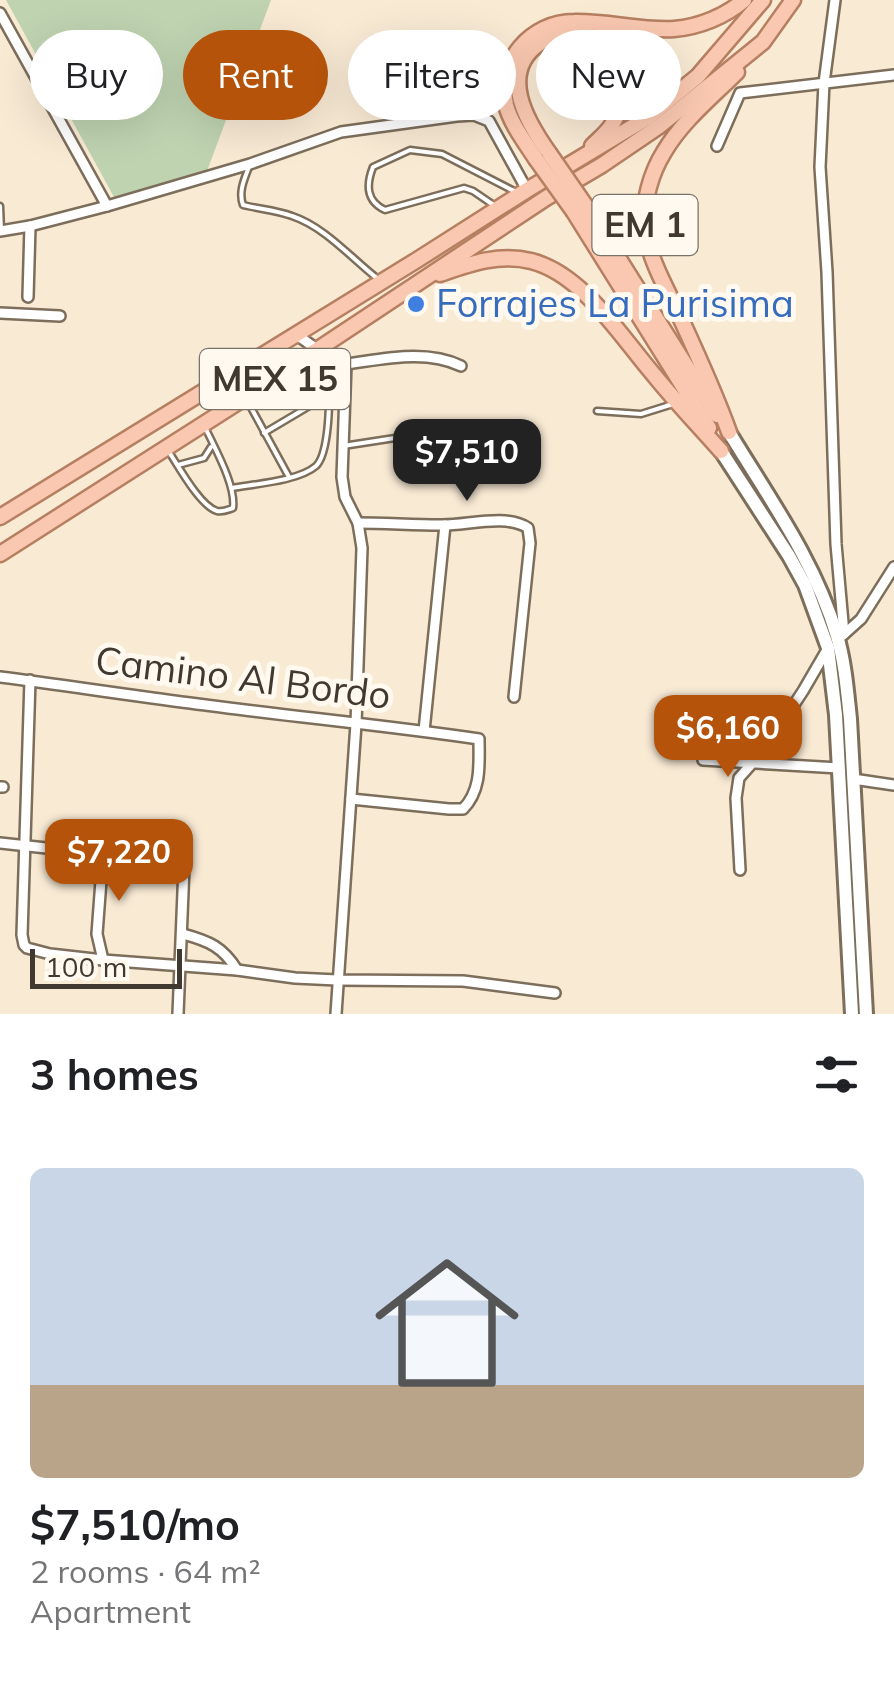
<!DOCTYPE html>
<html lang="en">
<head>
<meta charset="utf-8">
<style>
  body { margin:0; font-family:Mulish,sans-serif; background:#f2f2f2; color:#202124; height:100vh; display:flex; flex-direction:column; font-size:38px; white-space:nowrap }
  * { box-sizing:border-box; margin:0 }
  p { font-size:32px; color:#757577 }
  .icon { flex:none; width:55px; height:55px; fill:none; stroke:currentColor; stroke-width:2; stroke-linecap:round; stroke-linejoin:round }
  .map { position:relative; height:1014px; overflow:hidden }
  .details { display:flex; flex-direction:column; background:#fff; flex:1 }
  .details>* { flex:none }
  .guide { position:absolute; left:30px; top:30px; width:835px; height:90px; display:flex; gap:20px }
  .scale { position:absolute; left:30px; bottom:25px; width:152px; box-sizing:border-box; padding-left:10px; border:5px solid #3f3930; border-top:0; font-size:28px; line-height:35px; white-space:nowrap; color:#3f3930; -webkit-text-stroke:8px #fff9f0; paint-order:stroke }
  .price { position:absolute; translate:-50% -85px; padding:0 22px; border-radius:20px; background:#b45309; color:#fff; font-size:32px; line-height:65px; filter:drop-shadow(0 2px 5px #0008) }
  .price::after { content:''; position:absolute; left:50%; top:60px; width:30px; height:22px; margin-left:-15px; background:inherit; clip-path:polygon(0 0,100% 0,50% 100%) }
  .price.current { background:#222; color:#fff }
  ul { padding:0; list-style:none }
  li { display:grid; align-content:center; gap:20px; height:530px; padding:0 30px }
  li+li { border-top:2px solid #e0e0e0 }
  li span { display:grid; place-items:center; height:310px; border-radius:15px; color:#555 }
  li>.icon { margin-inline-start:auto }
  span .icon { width:180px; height:180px; fill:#fffc; stroke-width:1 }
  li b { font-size:42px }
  h2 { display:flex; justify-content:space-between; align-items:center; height:120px; padding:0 30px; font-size:42px }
  .tag { padding:0 35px; border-radius:45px; background:#fff; box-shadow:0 10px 40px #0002; font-size:35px; line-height:90px }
  .tag.current { background:#b45309; color:#fff }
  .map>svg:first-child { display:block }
  .green { fill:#bfd3b1 }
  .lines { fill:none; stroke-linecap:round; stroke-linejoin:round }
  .lane-casing { stroke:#7c6e5b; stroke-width:9 }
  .street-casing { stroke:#7c6e5b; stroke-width:14 }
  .secondary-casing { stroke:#7c6e5b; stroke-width:18 }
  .primary-casing { stroke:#b67f61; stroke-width:19 }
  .lane { stroke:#fff; stroke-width:4 }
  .street { stroke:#fff; stroke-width:9 }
  .secondary { stroke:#fff; stroke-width:12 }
  .primary { stroke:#fac8b0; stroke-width:14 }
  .primary-bridge-casing { stroke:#b67f61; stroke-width:19; stroke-linecap:butt }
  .primary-bridge { stroke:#fac8b0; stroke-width:14 }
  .shop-dot { fill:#3f7fe0; stroke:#fff9f0; stroke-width:4 }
  .labels { text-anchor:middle; stroke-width:10; stroke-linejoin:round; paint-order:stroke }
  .shield { fill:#fff9f0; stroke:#79736a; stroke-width:2.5 }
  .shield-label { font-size:35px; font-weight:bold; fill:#3f3930 }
  .shop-label { font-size:38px; fill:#366cbe; stroke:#fff9f0; text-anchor:start }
  .street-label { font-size:38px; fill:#3f3930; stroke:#fff9f0 }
</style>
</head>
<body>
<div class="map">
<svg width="894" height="1014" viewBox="0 0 894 1014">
  <rect width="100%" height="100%" fill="#f9ead4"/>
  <path class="green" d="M6,0H271L207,171L114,197Z"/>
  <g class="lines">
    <defs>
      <g id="lane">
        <path d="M250,164C245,178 238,191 243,205C259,209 276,210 292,216C325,227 351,258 378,279"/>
        <path d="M0,206L1,231"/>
        <path d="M495,206L473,191L464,188L385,210C366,201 366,185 373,167L410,150L442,154L516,192"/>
        <path d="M248,402L289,477"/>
        <path d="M597,411L641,414L673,404"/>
        <path d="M264,433L328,395"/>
        <path d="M343,446L408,436L423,437L433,448L441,466"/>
        <path d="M169,452C179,467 200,506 217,511C224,512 227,510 233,508C236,485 215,449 205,427"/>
        <path d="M178,465L204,458L211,447"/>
        <path d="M232,488C254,484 299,481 316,466C332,451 329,380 330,356"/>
      </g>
      <g id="street">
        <path d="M835,0L824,83L820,167L827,272L836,544L844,634"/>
        <path d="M0,13L107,206"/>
        <path d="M717,146L740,93L894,75"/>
        <path d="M0,231L30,226L107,206L250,164L341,132L457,116L474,115L489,121L527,190"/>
        <path d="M28,297L30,226"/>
        <path d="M0,313L60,316"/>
        <path d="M297,335L318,350L346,364L342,477L345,497L358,523L362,548L356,724L336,1014"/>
        <path d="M346,364C384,359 426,349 461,366"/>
        <path d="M358,523C385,523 413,525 440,525C466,526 505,513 528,528L530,543L514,697"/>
        <path d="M842,636L861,619L894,567"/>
        <path d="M0,677C63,685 127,695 190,703C286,716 383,725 479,739C479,763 482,790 463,809H449L351,799"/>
        <path d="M30,680L22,935L24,945L27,948L50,954L103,960L237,970L295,978L337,980L463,981L555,993"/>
        <path d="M424,731L445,525"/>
        <path d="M703,760L839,768"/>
        <path d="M853,779L894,785"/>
        <path d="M0,787H3"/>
        <path d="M0,843L175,862L184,867L178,1014"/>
        <path d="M740,870L736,798L739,778L764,750L803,691L828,648"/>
        <path d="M183,934C209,941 223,947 237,970"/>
        <path d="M103,960L97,934L103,854"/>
      </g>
      <g id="secondary">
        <path d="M729,432C769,498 815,561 837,636C845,663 847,691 850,719L866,1014"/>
        <path d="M721,451L789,556L805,585L828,648L836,715L852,1014"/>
      </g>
      <g id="primary">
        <path d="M549,153C527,122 497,72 540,43C552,34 569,31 584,34C625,43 633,92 613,123C608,132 599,139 592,146"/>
        <path d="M536,159C525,142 511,124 506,105C497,61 531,22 574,22C607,21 641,31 674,29C699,27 726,16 744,0"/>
        <path d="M585,205L717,415"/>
        <path d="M574,212L709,428"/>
        <path d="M440,274C469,264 499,253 531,261C583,274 621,337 654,375C675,401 698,425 721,451"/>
        <path d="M729,432C715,393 698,356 681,319C667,289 648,259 645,225C643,201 651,173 664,152C682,121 712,97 737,72"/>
        <path d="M0,517L417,260L527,190L647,118L698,76L763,0"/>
        <path d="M0,554L246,397L546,198L602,165L658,127L763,42L793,0"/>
      </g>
    </defs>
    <use href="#lane" class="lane-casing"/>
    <use href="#street" class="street-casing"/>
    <use href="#secondary" class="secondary-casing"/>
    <use href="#primary" class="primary-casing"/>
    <use href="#lane" class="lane"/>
    <use href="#street" class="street"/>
    <use href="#secondary" class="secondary"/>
    <use href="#primary" class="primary"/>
    <defs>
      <g id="primary-bridge">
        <path d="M549,153L585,205"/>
        <path d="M536,159L574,212"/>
      </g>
    </defs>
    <use href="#primary-bridge" class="primary-bridge-casing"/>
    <use href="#primary-bridge" class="primary-bridge"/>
  </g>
  <circle class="shop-dot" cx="416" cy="304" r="10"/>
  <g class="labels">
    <g class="shield">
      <rect x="592.5" y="195" width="105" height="60" rx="8"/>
      <rect x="200" y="349" width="150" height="60" rx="8"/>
    </g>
    <g class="shield-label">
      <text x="645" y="237">EM 1</text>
      <text x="275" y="391">MEX 15</text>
    </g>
    <g class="shop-label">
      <text x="436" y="317">Forrajes La Purisima</text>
    </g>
    <g class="street-label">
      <text transform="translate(243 678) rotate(7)" y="13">Camino Al Bordo</text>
    </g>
  </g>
</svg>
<div class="scale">100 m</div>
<b class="price current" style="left:467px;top:504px">$7,510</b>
<b class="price" style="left:728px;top:780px">$6,160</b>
<b class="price" style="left:119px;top:904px">$7,220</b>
<div class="guide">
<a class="tag">Buy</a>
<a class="tag current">Rent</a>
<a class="tag">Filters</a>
<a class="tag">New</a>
</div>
</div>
<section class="details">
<h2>3 homes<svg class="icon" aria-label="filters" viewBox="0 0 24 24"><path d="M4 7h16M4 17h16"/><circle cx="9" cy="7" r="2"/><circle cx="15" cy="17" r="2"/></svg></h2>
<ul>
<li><span style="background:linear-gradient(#c9d6e8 70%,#b9a48a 0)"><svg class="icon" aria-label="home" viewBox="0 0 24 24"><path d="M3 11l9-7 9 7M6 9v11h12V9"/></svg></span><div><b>$7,510/mo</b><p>2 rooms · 64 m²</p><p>Apartment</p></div></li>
</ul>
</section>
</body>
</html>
